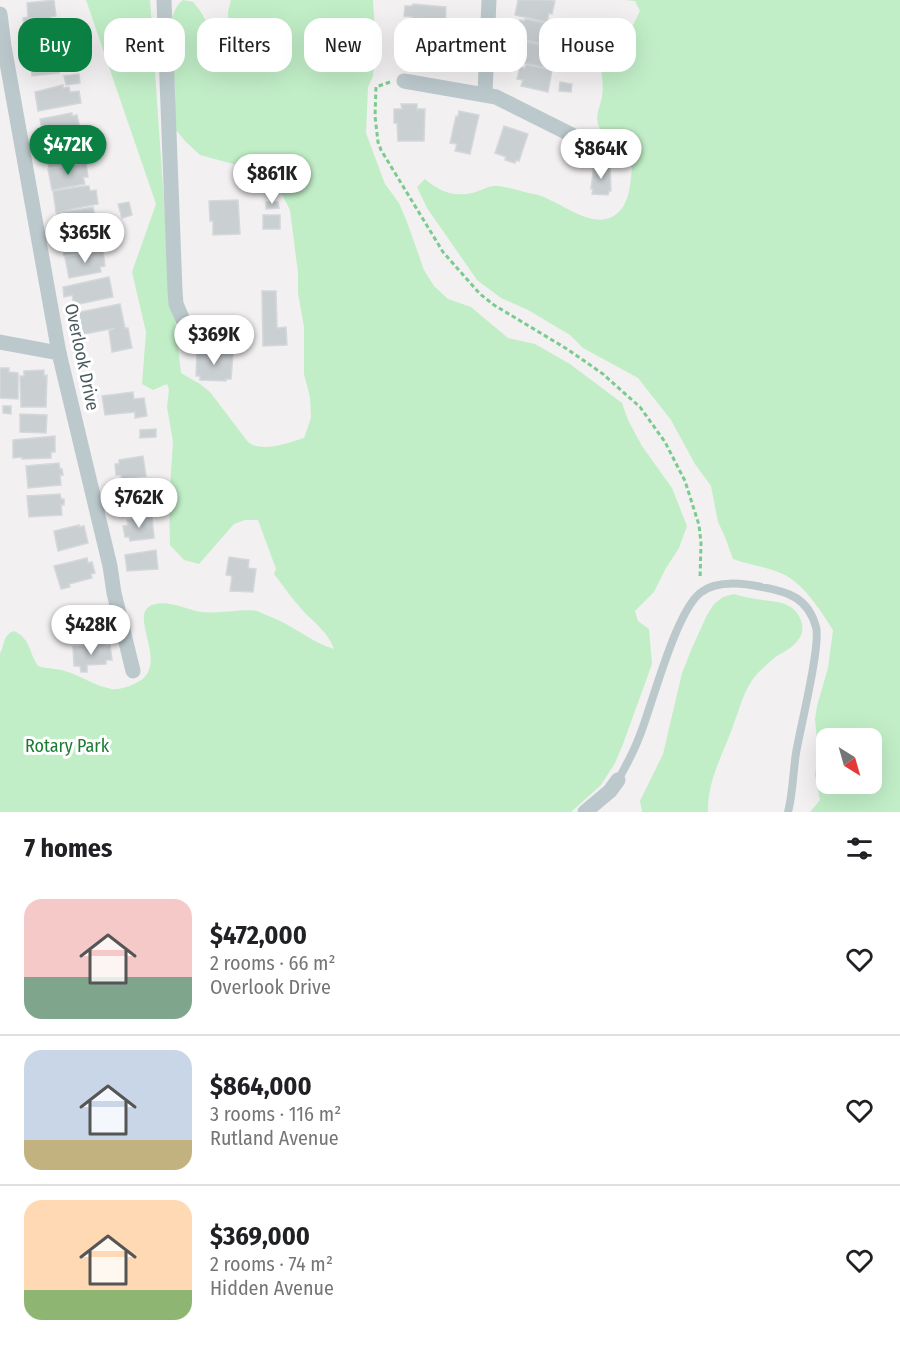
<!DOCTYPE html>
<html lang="en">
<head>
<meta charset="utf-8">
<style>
  body { margin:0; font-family:"Fira Sans Condensed",sans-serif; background:#f2f2f2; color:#202124; height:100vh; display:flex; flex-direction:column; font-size:22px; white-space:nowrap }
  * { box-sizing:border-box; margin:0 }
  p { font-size:20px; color:#757577 }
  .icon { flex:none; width:33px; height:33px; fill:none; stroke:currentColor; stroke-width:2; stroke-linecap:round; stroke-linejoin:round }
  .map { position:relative; height:812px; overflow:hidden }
  .panel { display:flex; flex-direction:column; background:#fff; flex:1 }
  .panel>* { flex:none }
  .hud { position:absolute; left:18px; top:18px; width:864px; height:54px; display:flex; gap:12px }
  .needle { width:39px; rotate:143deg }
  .fabs { position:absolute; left:816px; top:728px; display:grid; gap:12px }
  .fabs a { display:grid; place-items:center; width:66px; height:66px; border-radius:12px; background:#fff; box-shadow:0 6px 24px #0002; font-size:30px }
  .price { position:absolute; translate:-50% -51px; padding:0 14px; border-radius:21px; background:#fff; color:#222; font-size:20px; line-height:39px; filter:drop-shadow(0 2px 3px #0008) }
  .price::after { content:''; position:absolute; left:50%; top:36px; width:18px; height:14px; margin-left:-9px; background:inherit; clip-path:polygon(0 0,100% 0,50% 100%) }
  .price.current { background:#0b8043; color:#fff }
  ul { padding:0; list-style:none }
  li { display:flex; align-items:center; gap:18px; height:150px; padding:0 24px }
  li+li { border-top:2px solid #e0e0e0 }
  li span { display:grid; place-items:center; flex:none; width:168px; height:120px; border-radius:18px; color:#555 }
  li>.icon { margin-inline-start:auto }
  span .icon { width:72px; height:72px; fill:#fffc; stroke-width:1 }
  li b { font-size:26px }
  h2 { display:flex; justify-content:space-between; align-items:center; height:72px; padding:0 24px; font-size:26px }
  .pill { padding:0 21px; border-radius:18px; background:#fff; box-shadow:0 6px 24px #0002; font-size:21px; line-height:54px }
  .pill.current { background:#0b8043; color:#fff }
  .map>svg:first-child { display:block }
  .green { fill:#c1eec7; fill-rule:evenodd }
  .building { fill:#cacfd2; stroke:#d4d8db; stroke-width:1.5 }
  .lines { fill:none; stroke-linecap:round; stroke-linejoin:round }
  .path { stroke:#7acb8e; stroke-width:3; stroke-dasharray:4.5 3; stroke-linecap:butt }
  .lane { stroke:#bcc9cc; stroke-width:8 }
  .street { stroke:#bcc9cc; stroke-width:15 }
  .labels { text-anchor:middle; stroke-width:6; stroke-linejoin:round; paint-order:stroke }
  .street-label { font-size:18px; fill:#49595d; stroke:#fff }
  .park-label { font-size:18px; fill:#1b7d33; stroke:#fff }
</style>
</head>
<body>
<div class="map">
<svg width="900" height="812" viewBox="0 0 900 812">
  <rect width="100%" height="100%" fill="#f3f0f1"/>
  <g class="green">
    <path d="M86,0H150L168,259L181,373L200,384L210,392L248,442C262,453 288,443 304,438L311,418L310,397L304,374V327L298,293V273L290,210L279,189L271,179L244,167L200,155L185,141L172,125C174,113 176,99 175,87C173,64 162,15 183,0L193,2C206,15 209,32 218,48H225L230,44L228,12L231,0H373L376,49L373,76L368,87L366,133L385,184L399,203L407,222L424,270L434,286L448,299L471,307L508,338L535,344L570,364L622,403L628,420L642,446L672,488L687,526L679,548L666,568L654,592L635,611L638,621L649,629L652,664L623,744L615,763L601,785L571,812H0V653C5,646 2,635 14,631C31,639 29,653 38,666C47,669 56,668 65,671C81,676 95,686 112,689C119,690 127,687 134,684C174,668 126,615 152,605C168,599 187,610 202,612C214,614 248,608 257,611C266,615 277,619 286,624C302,633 317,644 334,649C329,634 315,623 304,612C293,600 284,587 274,574L276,569L258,520H245L234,524L199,564L184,560L170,545L169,502L173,442L167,407L169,389L167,384L153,390L142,384L146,332L132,272L156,204Z"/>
    <path d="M625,0H900V812H810L820,800L815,775L818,751L815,719L817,706L828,668L833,630C820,610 805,585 783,574C768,567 749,565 733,559L725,537L718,522L711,486L695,464L671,420L638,378L583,348L570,335L528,310L501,298L477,280L427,208L417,187L425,179C440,192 455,198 476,192C482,190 490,185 498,186C508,187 522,192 534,194C556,198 589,229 612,217C630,207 630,186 632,168C623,154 603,140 598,124C595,115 601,105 602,96C604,87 602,77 601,68L620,52L640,11L635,1ZM826,738H872V783H826Z"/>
    <path d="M734,594C741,596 749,598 756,599C773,602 792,600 800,618C809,638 791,648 777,656C770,661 763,668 757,674C744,688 739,711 732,729C722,756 707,782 708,812H642L640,801L663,754L682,673L692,648L707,615L714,604L723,597Z"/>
  </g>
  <g class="building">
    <path d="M54,0L56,16L50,17L51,27L24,30L23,18L28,17L27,3Z"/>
    <path d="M518,0H549L555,1L552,14L549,13L547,22L515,15Z"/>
    <path d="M413,4L446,7L445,28L411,26L412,17L404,16L405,6H412Z"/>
    <path d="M525,19L552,24L551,26L555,27L553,37L549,36L548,45L521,39L522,32H517L520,20L525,21Z"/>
    <path d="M407,27L438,29V32H444L443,48H437V50L410,49L411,41H407Z"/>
    <path d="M61,36H69L70,48L63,49Z"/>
    <path d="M523,41L552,47L551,49H554L548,68L519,62L520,58L516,57L519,43L523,44Z"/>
    <path d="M71,55L73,65L64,67V70L59,71V73L32,76L30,62L35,61V59Z"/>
    <path d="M526,65L552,70L548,92L521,86L523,80L517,79L520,67L525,68Z"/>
    <path d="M79,74L80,83L66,85L64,76Z"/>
    <path d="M560,82L572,84L571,92L559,91Z"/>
    <path d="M63,85V88L69,87L70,92L79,91L81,103L38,111L35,92Z"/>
    <path d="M401,104H417V109H425L424,141H398L397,123H394V109H402Z"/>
    <path d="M459,111L479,115L470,154L455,151L457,144L450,143L456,116L458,117Z"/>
    <path d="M72,113V116L77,115L80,129L75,130V133L44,139L40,119Z"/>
    <path d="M504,126L528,134L519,161L516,160L515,163L505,160L506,157L495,153Z"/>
    <path d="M99,131L101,140L83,144L81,134Z"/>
    <path d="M77,141L81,142L85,161L49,168L45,147Z"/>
    <path d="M86,163L88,177H83L85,184L52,190L48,169Z"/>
    <path d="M594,164L610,165L611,191H609L608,195L592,194L593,189H591Z"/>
    <path d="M85,186H89L90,191L96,190L98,204L56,212L53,191Z"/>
    <path d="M238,200L240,234L213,235V221H210L209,201Z"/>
    <path d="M129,202L132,215L122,218L118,204Z"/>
    <path d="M266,202H278L279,208L266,209Z"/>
    <path d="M93,207L96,221H92L93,228L60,234L57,213Z"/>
    <rect x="263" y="215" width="17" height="14"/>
    <path d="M97,228L100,242L95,243L97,250L64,256L60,235Z"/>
    <path d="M97,251H103L105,266L100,267L101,272L69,278L65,257Z"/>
    <path d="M109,277L113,297L74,305L72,295L64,297L63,287Z"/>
    <path d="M262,291H276L277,328L286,327L287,345L263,346Z"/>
    <path d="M120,304L125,328H128L132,348L112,352L109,331L115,328L79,335L75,313Z"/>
    <path d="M197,352L233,354L231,379H226V381L200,380V376H196Z"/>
    <path d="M0,368H9V372L18,373V399L0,398Z"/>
    <path d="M44,370V376L47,375L46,407H21L20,376H24V371Z"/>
    <path d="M133,392L134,399L144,398L147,416L135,418V412L105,415L102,396Z"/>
    <path d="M3,406H11V414L3,413Z"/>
    <path d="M20,414L47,415L46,433L20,432Z"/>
    <path d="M156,429V437L140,438V430Z"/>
    <path d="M55,436V452H51V458L22,459V457L13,458V440Z"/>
    <path d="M143,456L146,476L122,479L121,475H116L115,464H119V460Z"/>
    <path d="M59,463L60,469H62L63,475H60L61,485L28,488L26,466Z"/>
    <path d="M147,485L149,505L145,506L146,510H138L137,507L126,508L125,503L120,504L119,494L124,493L123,488Z"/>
    <path d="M60,494L61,499H64V505H61L62,515L29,517L27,496Z"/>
    <path d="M152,517L154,538L130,541L129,537H125L123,526L128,525L127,520Z"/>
    <path d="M79,525V527L84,526L88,543L58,551L54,531Z"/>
    <path d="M156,550L158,569L127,571L125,555Z"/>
    <path d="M229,557L249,560L248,568L256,569L253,592L230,591L232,576L226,575Z"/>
    <path d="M87,558L88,563L92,562L95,573L91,574L92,578L69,584L70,587L61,589L54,566Z"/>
    <path d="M100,614H105L106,626L101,627L102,635L68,638L66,617Z"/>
    <path d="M105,644V646L110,645L112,660H106V664L87,665V672H81L80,666H74L73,647Z"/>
  </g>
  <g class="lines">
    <path class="path" d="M390,82L376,87L375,116L378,142L381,150L443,252L480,294L494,305L567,349L603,374L640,407L665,442L685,481L699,525L701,543L700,579"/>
    <path class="lane" d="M618,780C626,766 634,751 640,735C653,702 675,614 700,593C716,580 743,583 762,587C789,592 808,598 816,627C821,645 800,729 796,753C793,772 793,793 788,812"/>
    <g class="street">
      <path d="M164,0L175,291L176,304L183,320"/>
      <path d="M0,14L4,46L59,353L110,566L114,593L133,671"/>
      <path d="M404,81L496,97L584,141"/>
      <path d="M485,93L489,0"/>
      <path d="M0,342L59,353"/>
      <path d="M585,812L610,791L618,780"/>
    </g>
  </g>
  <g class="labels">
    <g class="street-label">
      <text transform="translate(82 357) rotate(78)" y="6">Overlook Drive</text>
    </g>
    <g class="park-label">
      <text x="67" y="752">Rotary Park</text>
    </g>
  </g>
</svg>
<div class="fabs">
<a><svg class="needle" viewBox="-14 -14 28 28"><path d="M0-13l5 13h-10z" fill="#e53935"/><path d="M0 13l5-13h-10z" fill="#757577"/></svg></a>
</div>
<b class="price current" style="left:68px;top:176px">$472K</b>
<b class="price" style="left:601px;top:180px">$864K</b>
<b class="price" style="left:272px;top:205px">$861K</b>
<b class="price" style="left:85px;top:264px">$365K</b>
<b class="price" style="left:214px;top:366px">$369K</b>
<b class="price" style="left:139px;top:529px">$762K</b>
<b class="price" style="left:91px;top:656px">$428K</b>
<div class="hud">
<a class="pill current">Buy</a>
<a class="pill">Rent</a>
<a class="pill">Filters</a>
<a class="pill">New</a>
<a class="pill">Apartment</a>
<a class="pill">House</a>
</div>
</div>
<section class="panel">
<h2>7 homes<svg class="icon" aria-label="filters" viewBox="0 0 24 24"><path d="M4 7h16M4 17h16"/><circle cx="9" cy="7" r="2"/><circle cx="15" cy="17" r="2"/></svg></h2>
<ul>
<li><span style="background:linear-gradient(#f6c9c9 65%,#7fa58c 0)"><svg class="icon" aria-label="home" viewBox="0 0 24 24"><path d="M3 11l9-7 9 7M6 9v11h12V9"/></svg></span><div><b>$472,000</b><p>2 rooms · 66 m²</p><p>Overlook Drive</p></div><svg class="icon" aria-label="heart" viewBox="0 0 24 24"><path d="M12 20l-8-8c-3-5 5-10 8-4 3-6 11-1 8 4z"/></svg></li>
<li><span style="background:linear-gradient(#c9d6e8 75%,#c2b280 0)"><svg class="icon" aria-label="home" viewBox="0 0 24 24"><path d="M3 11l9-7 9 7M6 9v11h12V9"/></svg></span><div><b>$864,000</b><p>3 rooms · 116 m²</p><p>Rutland Avenue</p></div><svg class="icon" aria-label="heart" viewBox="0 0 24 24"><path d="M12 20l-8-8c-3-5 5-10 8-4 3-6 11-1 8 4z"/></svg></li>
<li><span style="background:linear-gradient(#ffd9b3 75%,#8fb573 0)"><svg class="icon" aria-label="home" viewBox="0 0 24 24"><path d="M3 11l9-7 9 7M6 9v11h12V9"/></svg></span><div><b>$369,000</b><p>2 rooms · 74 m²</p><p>Hidden Avenue</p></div><svg class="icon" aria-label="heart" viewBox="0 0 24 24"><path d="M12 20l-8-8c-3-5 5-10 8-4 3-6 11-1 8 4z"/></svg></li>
</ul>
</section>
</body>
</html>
